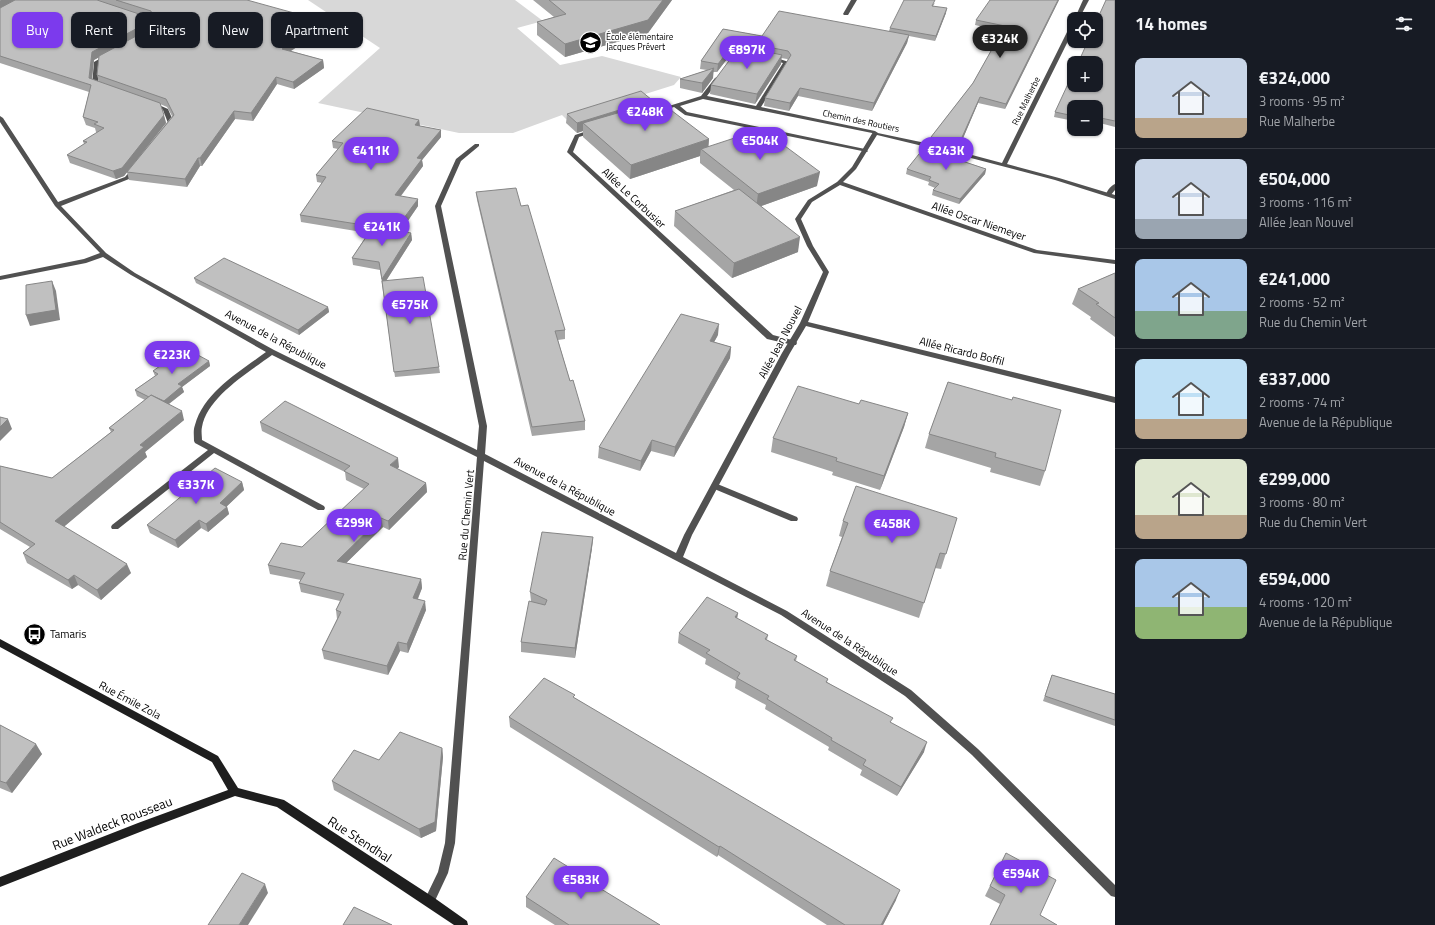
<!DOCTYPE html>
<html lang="en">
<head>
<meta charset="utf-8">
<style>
  body { margin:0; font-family:"Titillium Web",sans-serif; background:#20242c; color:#f1f3f6; height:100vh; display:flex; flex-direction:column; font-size:15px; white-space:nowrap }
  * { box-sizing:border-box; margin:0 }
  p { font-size:13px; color:#9ea1a6 }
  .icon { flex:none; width:22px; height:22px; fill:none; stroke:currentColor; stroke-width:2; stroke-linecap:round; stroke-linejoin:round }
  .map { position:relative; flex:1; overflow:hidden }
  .panel { display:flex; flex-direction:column; background:#171b24; width:320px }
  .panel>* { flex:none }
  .guide { position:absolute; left:12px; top:12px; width:380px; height:36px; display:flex; gap:8px }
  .tools { position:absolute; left:1067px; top:12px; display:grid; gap:8px }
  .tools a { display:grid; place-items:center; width:36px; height:36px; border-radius:8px; background:#171b24; box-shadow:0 1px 3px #0004; font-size:20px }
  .price { position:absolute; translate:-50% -34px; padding:0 9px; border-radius:14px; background:#7c3aed; color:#fff; font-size:13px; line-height:26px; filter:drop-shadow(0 1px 2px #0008) }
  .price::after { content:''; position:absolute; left:50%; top:24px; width:12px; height:9px; margin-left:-6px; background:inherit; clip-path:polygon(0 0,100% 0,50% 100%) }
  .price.selected { background:#222; color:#fff }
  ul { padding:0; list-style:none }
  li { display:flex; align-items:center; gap:12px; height:100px; padding:0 20px }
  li+li { border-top:1px solid #363941 }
  li span { display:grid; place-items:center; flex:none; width:112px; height:80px; border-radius:8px; color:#555 }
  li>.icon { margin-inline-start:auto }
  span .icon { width:48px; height:48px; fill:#fffc; stroke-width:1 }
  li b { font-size:17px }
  h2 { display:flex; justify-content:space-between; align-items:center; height:48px; padding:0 20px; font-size:17px }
  .chip { padding:0 14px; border-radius:8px; background:#171b24; box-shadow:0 1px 3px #0004; font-size:14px; line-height:36px }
  .chip.selected { background:#7c3aed; color:#fff }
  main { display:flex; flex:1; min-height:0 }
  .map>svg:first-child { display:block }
  .green { fill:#d8d8d8 }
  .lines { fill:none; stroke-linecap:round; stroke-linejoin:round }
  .lane { fill:#515151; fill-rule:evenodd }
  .street { fill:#515151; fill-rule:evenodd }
  .secondary { fill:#1e1e1e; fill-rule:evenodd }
  .wall { fill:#a5a5a5; fill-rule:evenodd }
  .shaded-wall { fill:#868686 }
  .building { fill:#c0c0c0; stroke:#868686 }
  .labels { text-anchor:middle; stroke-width:3; stroke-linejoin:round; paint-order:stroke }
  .far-poi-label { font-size:9px; fill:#000; stroke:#fff; text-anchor:start }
  .far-street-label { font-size:9px; fill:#000; stroke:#fff }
  .street-label { font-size:11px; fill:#000; stroke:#fff }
  .poi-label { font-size:11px; fill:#000; stroke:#fff; text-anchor:start }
  .near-street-label { font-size:13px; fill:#000; stroke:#fff }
</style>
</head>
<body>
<main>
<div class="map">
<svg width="1115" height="925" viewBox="0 0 1115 925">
  <rect width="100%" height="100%" fill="#fff"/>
  <path class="green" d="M308,0H515L543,21L517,28L560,65L602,56L681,77L674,85L566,119L562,115L513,133H459L318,103L380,48Z"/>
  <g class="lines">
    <g class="lane">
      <path d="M770,56L789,62L761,107L875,131L878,133L877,134L703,99L680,106L687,112L865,149L868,151L867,152L685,115L674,107L659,112L656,110L701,96L715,78L717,77L720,79L707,96L756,106L783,63L768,59V57Z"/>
      <path d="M593,129L595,130V132L579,137L573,152L773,335L796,341L797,343L796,345H793L767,339L568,153L567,152L575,135Z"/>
      <path d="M1115,184V190L1110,196H1106C1105,193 1111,185 1115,184Z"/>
      <path d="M715,483L797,517L798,519L797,521H791L712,488L711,486Z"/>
    </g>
    <g class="street">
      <path d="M851,0H857L848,15H844L843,14Z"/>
      <path d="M1083,0H1089L1079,19L1074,20Z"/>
      <path d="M133,15L152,20L154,27L149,33L144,32L148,27V22L133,17Z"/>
      <path d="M1074,22V29L1007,164L1059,178L1115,195V199L1055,180L944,151L943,150L946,148L1002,163L1071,24Z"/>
      <path d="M106,55L111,56L100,63L98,84L104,87L101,89L92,85L94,62Z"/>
      <path d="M152,102L168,109L174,123L169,129L167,130L164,128L168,123L163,110L150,105L149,104Z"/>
      <path d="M0,116L3,118L58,202L125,177L133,168H137L138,169L129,179L61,206L106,253L135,273L274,350L477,450L479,426L435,206L456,159L475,144H479V146L461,161L441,206L487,426L485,454L676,553L684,535L782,353L800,323L823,272L807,246L795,219L808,200L837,182L852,167L873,132L935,145L938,147L935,149L877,135L856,169L843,182L1037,250L1115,260V264L1034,253L840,185L812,202L801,219L813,246L829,272L808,322L1115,397V403L806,326L790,353L692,535L683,557L787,611L911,690L978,749L1115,885V897L1111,896L972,755L905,696L781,615L484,461L455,843L448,873L433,905L429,906L425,905L424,901L438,872L445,843L477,457L272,355C249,372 207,397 202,427C201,431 202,436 202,440L324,506L325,508L324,510H318L214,453L118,529H112L111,527L112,525L208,450L195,443L194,441C194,436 193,430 195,425C204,392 239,372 266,352L131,275L103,257L86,263L0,280V276L84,259L100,253L55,206L0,122Z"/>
    </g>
    <path class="secondary" d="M0,639L218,756L238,788L284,800L433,897L467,921L468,925H454L277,807L235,796L145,830L0,887V877L138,823L228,790L212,762L0,647Z"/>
  </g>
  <g class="wall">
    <path d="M0,0H247L324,29L291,51L323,60L324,68L294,89L277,84L253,121L235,119L202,166H200L187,187L129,180L127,172L172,116L167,107L160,104L166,123L124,176L116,179L70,163L67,155L84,144L83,141L97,133L96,132L95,128L86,125L83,117L89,92L0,63ZM145,16L152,19L153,21L138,36L146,26V23ZM99,57L97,75L99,82L92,79L94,60Z"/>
    <path d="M533,0H672L648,33L565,57L537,35V22L554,17Z"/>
    <path d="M1059,0L1005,109L978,103L958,150L930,143L931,137L973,83L1002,31L975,25L976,20Z"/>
    <path d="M1115,0V127L1096,122V107H1074V121L1054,117L1055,112Z"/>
    <path d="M935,3L933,6L946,13L935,41L909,36L907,43L872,111L798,96L789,111L764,106L765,98L788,60L787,59L781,58V64L755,104L710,94L711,85L738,49H737L734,50L717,72H713V78L702,93L680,88V79L707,70L700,69L701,61L723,29L762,36L889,31L890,28Z"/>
    <path d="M652,100V103L709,139L708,146L817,186L761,206L798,252L732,278L674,226L675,211L734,190L700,163V156L630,179L583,137V131L577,133L566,123L567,114Z"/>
    <path d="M419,120L420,126L441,130V137L422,160L423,166L401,196L418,206L401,231L411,233L412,240L386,281L439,367L440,373L395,377L380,270L353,265L352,258L368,233L301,222L300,215L322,183L317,182L316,175L338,149L333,148L332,141Z"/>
    <path d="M955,156L954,158L986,169L985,174L959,204L932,195L933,190L935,188L928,185L929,182L906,174L907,169Z"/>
    <path d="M476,192L565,330V339L558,340L570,381L585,421V430L532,436L477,200Z"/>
    <path d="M1115,273V337L1090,319L1091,317L1072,304L1078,289Z"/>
    <path d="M194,278L328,307L329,312L299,335L196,283Z"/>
    <path d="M718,335L714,342L731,347L730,358L674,457L651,451L640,471L598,458L599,447Z"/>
    <path d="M209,361L210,366L182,387L184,392L169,404L184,420L145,452L147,457L64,526L131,573L101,600L78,585L72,589L27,563L23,553L30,547L0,529V466L52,478L111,432L109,428L145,400L137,396L135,390L155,376L153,371Z"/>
    <path d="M948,382L1045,471L1040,486L990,472L991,468L925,448L929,434Z"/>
    <path d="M859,404L908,413L904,427L880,490L832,475L833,472L771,452L773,438Z"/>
    <path d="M260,422L399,467L397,469L426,483L427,492L389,530L383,527L346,563L421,579L422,588L418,599L426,610L408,653L400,651L388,675L324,659L322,650L337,619L336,610L340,601L301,592L299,583L301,580L270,574L268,565L302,547L364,489L346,480L345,472L262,431Z"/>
    <path d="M242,482L244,490L227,506L229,514L208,532L201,528L178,548L150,533L147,525Z"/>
    <path d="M957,518L941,569L935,568L919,618L826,586L830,571L842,537L839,536L843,521Z"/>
    <path d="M593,537L592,548L575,658L521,652V642L531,601L530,592Z"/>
    <path d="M738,613L737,619L768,635L767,640L797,656L796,661L828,679L827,682L891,723L924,752L897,796L860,775L862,770L828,750L829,747L765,709L766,705L735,688L736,681L705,664L706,659L678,643L679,633Z"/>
    <path d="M1052,675L1115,694V726L1043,701L1050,680Z"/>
    <path d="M575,698L896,900L883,925H827L718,855L717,857L510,727L509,717Z"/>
    <path d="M0,725L42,754L12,793L0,788Z"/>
    <path d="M442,748L443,757L436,831L421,838L334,790L332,781L379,760Z"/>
    <path d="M1006,853L1040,915L1057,925H990L1000,904L985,896Z"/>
    <path d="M594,883V885L660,925H555L526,907V897Z"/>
  </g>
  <g class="shaded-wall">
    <path d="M1,0H18L0,9V1Z"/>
    <path d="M663,0H672L648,33L565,57V44Z"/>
    <path d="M1058,0H1059L1005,109L1006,104Z"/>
    <path d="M947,8L946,13L935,41L936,36Z"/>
    <path d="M145,16L146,23V26L136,38L94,60L91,86L89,78L92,52Z"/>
    <path d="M323,21L324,29L283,56L282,49Z"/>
    <path d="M909,35L907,43L872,111L874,103Z"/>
    <path d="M738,41L737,49L734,50L717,72L718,64L735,42Z"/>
    <path d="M782,55L781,64L755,104L757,94Z"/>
    <path d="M323,60L324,68L294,89L293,82Z"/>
    <path d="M714,68L713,78L702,93V83Z"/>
    <path d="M276,77L277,84L253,121L251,113Z"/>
    <path d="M800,88L798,96L789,111L790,103Z"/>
    <path d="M980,97L978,103L958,150L959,144Z"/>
    <path d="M652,100V110L583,123V131L577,133V123Z"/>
    <path d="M234,111L235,119L202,166L200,158Z"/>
    <path d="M164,115L166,123L124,176L116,179L113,171Z"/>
    <path d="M419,120L420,127L415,125Z"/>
    <path d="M441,130V137L422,160L423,166L396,202L395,195L417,158Z"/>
    <path d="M709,139L708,154L701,149L700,156L630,179L631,165Z"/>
    <path d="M198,158L200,166L187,187L185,179Z"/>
    <path d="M986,169L985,174L959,204L960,199Z"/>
    <path d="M820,172L817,186L756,208L758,194Z"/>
    <path d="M418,199V206L396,238L395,230Z"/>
    <path d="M411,233L412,240L382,287V279Z"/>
    <path d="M800,237L798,252L732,278L734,263Z"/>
    <path d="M52,281L56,291L60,320L30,326L26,315Z"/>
    <path d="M328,307L329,312L299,335L298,330Z"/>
    <path d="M719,324L718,335L709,351L710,341Z"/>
    <path d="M731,347L730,358L674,457L675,447Z"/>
    <path d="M209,361L210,366L182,387L184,392L162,409L161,404L178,384Z"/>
    <path d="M182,411L184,420L145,452L147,457L59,531L55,521L140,445Z"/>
    <path d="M908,413L904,427L880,490L884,476Z"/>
    <path d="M8,419L12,429L0,441V427Z"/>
    <path d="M652,440L651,451L640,471L641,461Z"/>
    <path d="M398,458L399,467L392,474L390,465Z"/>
    <path d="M242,482L244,490L225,508L227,507L229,514L208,532L206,524L220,503Z"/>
    <path d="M426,483L427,492L389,530L388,521Z"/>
    <path d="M381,518L383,527L339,570L337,561Z"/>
    <path d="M199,520L201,528L178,548L175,540Z"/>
    <path d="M593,537L592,548L575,658V648Z"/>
    <path d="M127,564L131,573L101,600L97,590Z"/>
    <path d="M74,575L78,585L72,589L68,580Z"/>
    <path d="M421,579L422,588L414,607L413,598Z"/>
    <path d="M425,601L426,610L408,653L407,644Z"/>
    <path d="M738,613L736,623L735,617Z"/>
    <path d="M398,642L400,651L388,675L387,666Z"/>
    <path d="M927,742L924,752L897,796L901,787Z"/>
    <path d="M36,744L42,754L12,793L6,783Z"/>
    <path d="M442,748L443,757L436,831L421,838L419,829Z"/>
    <path d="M720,846L718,855L717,857L719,847Z"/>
    <path d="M265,884L268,893L248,925H239Z"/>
    <path d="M900,890L896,900L883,925H881Z"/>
  </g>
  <g class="building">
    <path d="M15,0H97L145,16V19L134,30L92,52L89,78L160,103L164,115L122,168L113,171L67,155L87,142L83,141L104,128L94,124L98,122L83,117L91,85L0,56V8Z"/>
    <path d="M116,0H247L323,21L282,49L323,60L293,82L276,77L251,113L234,111L200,158H198L185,179L127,172L174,115L166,99L97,75L99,56L140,34L153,21L151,11Z"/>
    <path d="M549,0H663L648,20L565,44L537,22L566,14Z"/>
    <path d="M904,0H935L932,6L947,8L936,36L890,28Z"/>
    <path d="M990,0H1058L1006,104L980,97L959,144L931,137L973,83L1005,26L976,20Z"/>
    <path d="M1106,0H1115V121L1096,117V107H1074V116L1055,112L1074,71V85H1096V63H1078L1088,41H1096V22Z"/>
    <path d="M779,11L909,35L874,103L800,88L790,103L765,98L791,55L788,51L738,41L735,42L718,64L701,61L723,29L762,36Z"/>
    <path d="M740,46L782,55L757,94L711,85Z"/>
    <path d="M714,68L702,83L680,79Z"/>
    <path d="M641,91L652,100L577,123L567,114Z"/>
    <path d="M659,101L709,139L631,165L583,123Z"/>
    <path d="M367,108L419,120L415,125L441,130L417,158L422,159L395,195L418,199L395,230L300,215L326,177L316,175L343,143L332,141Z"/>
    <path d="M762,129L820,172L758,194L701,149Z"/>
    <path d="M927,144L956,151L953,158L986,169L960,199L933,190L939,184L929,180L931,177L907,169Z"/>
    <path d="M516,188L521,206L528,205L565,330L555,331L570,381L573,380L585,421L532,427L476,192Z"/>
    <path d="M739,189L800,237L734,263L675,211Z"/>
    <path d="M373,227L411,233L382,279L379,262L352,258Z"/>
    <path d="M224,258L328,307L298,330L194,278Z"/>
    <path d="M1115,273V318L1096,304L1099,303L1078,289Z"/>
    <path d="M423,277L439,367L394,372L382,281Z"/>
    <path d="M52,281L56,310L26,315V285Z"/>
    <path d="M681,314L719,324L710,341L731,347L675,447L652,440L641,461L599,447Z"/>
    <path d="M185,348L209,361L178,384L182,386L164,401L151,395L149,397L135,390L158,374L153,371Z"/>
    <path d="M948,382L1012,400L1013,397L1061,410L1045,471L995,457L996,453L929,434Z"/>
    <path d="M798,386L859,404L861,400L908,413L884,476L836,461L837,458L773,438Z"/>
    <path d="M151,395L182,411L140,445L144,447L55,521L127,564L97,590L74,575L68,580L23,553L35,544L0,522V466L52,478L114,430L109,428Z"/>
    <path d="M285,401L398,458L390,465L426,483L388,521L381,518L337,561L421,579L413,598L425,601L407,644L398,642L387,666L322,650L341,612L336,610L344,594L299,583L305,573L268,565L281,543L302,547L369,484L344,471L350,466L260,422Z"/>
    <path d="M0,417L8,419L0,427Z"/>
    <path d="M215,468L242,482L220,503L227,507L206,524L199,520L175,540L147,525Z"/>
    <path d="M856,486L957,518L946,554L940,553L924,603L830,571L848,523L843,521Z"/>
    <path d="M542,532L593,537L575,648L521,642L529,601L545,605L547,600L530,592Z"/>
    <path d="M707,597L738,613L735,617L768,635L765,639L797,656L794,660L828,679L826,682L893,718L890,722L927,742L901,787L863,765L866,760L831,740L832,738L767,699L769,696L737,678L740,673L706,653L710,650L679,633Z"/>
    <path d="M1052,675L1115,694V720L1045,696Z"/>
    <path d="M544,678L575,695L573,697L900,890L881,925H845L720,846L719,847L509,717Z"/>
    <path d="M0,725L36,744L6,783L0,781Z"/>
    <path d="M400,732L442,748L435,822L419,829L332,781L354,750L379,760Z"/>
    <path d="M1006,853L1056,880L1040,915L1057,925H990L1005,895L990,886Z"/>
    <path d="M554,858L594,883L593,884L660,925H569L526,897Z"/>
    <path d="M242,873L265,884L239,925H208Z"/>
    <path d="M354,907L392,925H343Z"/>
  </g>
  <defs>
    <symbol id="school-disc" viewBox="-11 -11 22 22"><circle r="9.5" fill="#000" stroke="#fff"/><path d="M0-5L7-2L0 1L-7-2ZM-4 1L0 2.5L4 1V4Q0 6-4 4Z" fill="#fff"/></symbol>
    <symbol id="bus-disc" viewBox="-11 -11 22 22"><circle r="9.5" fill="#000" stroke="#fff"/><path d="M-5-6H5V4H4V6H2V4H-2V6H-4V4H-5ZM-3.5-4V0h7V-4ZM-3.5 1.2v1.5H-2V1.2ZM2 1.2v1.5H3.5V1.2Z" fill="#fff"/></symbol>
  </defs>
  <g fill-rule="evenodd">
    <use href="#school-disc" x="578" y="30" width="25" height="25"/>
    <use href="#bus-disc" x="22" y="622" width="25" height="25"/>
  </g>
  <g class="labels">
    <g class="far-poi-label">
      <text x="606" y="40">École élémentaire<tspan x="606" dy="10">Jacques Prévert</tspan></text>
    </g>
    <g class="far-street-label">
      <text transform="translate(1026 101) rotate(-64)" y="3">Rue Malherbe</text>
      <text transform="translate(861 121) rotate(12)" y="3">Chemin des Routiers</text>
    </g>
    <g class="street-label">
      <text transform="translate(634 198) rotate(43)" y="4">Allée Le Corbusier</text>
      <text transform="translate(979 221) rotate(19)" y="4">Allée Oscar Niemeyer</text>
      <text transform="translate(276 339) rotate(28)" y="4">Avenue de la République</text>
      <text transform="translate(780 342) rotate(-62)" y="4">Allée Jean Nouvel</text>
      <text transform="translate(962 351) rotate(14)" y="4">Allée Ricardo Boffil</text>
      <text transform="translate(565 486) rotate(28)" y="4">Avenue de la République</text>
      <text transform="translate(466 515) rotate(-85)" y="4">Rue du Chemin Vert</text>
      <text transform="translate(850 642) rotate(33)" y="4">Avenue de la République</text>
      <text transform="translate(130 700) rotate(28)" y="4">Rue Émile Zola</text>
    </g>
    <g class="poi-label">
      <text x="50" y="638">Tamaris</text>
    </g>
    <g class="near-street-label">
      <text transform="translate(112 823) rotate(-21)" y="5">Rue Waldeck Rousseau</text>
      <text transform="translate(360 839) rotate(33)" y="5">Rue Stendhal</text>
    </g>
  </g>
</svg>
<div class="tools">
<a><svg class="icon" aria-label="locate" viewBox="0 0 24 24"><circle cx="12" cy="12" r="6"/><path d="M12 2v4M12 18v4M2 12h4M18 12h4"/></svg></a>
<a>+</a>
<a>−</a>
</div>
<b class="price selected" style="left:1000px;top:59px">€324K</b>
<b class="price" style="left:747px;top:70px">€897K</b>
<b class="price" style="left:645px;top:132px">€248K</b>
<b class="price" style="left:760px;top:161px">€504K</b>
<b class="price" style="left:371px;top:171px">€411K</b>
<b class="price" style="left:946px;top:171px">€243K</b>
<b class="price" style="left:382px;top:247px">€241K</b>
<b class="price" style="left:410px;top:325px">€575K</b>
<b class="price" style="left:172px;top:375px">€223K</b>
<b class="price" style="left:196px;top:505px">€337K</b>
<b class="price" style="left:354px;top:543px">€299K</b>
<b class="price" style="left:892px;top:544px">€458K</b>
<b class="price" style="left:1021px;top:894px">€594K</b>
<b class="price" style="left:581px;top:900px">€583K</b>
<div class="guide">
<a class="chip selected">Buy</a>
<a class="chip">Rent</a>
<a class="chip">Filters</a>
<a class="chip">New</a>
<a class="chip">Apartment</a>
</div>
</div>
<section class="panel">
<h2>14 homes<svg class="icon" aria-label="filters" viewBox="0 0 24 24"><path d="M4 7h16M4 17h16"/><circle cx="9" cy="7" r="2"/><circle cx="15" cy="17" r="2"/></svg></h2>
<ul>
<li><span style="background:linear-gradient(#c9d6e8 75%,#b9a48a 0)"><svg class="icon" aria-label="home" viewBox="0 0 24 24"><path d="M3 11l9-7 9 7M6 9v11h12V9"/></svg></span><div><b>€324,000</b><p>3 rooms · 95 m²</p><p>Rue Malherbe</p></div></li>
<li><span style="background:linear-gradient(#c9d6e8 75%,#9aa5b1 0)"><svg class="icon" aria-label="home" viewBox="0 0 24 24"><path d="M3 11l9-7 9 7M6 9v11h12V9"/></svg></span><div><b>€504,000</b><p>3 rooms · 116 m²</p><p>Allée Jean Nouvel</p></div></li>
<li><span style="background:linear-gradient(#a9c7e8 65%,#7fa58c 0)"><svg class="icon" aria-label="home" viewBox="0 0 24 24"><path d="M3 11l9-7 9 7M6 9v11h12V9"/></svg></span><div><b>€241,000</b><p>2 rooms · 52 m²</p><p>Rue du Chemin Vert</p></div></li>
<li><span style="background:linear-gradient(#bfe0f5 75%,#b9a48a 0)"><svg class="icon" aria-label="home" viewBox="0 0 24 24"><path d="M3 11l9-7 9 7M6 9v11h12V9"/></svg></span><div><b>€337,000</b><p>2 rooms · 74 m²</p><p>Avenue de la République</p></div></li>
<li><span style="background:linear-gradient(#dfe7d0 70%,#b9a48a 0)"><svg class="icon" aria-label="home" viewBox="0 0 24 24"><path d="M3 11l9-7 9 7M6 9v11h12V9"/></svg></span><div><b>€299,000</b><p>3 rooms · 80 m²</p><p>Rue du Chemin Vert</p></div></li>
<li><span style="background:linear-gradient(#a9c7e8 60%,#8fb573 0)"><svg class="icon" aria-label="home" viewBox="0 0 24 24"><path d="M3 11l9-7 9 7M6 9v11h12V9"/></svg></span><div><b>€594,000</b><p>4 rooms · 120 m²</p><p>Avenue de la République</p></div></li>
</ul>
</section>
</main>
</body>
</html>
